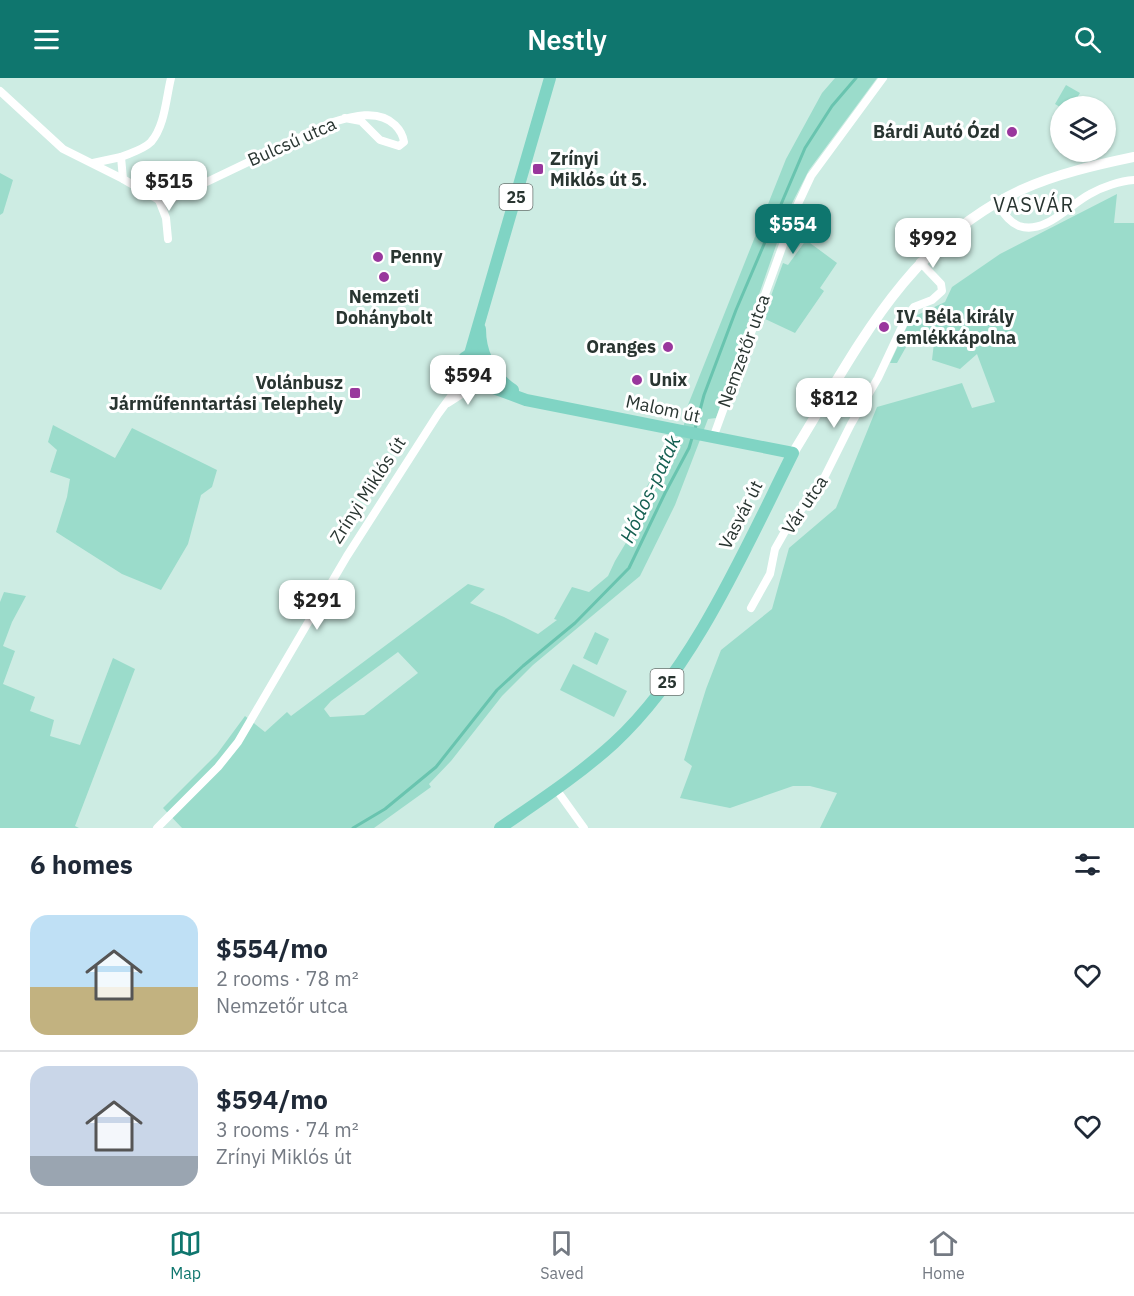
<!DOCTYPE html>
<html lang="en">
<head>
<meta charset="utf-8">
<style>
  body { margin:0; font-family:"IBM Plex Sans",sans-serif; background:#f2f2f3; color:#1f2937; height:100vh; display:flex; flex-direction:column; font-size:22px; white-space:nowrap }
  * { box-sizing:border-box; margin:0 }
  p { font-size:20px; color:#747a83 }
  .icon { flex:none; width:33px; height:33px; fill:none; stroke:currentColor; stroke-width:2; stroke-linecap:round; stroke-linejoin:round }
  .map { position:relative; height:750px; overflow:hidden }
  .drawer { display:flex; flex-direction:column; background:#fff; flex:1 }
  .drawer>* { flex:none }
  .buttons { position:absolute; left:1050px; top:18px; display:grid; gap:12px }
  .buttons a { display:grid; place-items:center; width:66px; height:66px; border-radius:50%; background:#fff; box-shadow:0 2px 4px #0004; font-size:30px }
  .price { position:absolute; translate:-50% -51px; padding:0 14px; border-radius:12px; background:#fff; color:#222; font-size:20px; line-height:39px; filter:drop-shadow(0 2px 3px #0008) }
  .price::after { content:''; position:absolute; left:50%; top:36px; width:18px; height:14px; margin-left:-9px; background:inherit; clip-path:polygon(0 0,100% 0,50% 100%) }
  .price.active { background:#0f766e; color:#fff }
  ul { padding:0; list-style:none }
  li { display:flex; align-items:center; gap:18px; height:150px; padding:0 30px }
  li+li { border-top:2px solid #e0e1e3 }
  li span { display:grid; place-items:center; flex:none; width:168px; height:120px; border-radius:18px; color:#555 }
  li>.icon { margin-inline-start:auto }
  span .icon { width:72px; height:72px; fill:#fffc; stroke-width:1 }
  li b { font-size:26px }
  h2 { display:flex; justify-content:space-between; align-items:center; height:72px; padding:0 30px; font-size:26px }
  header { display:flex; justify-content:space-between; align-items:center; height:78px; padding:0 30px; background:#0f766e; color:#fff; font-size:27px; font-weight:600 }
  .tab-bar { display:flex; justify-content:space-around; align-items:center; height:84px; border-top:2px solid #e0e1e3; background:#fff; font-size:16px; color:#747a83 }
  .tab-bar a { display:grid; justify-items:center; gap:3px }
  .tab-bar .active { color:#0f766e }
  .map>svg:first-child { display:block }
  .green { fill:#9bdccb; fill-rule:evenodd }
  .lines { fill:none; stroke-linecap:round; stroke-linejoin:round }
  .stream { stroke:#69c4af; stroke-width:3 }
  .street { stroke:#fff; stroke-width:8 }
  .secondary { stroke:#fff; stroke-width:10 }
  .primary { stroke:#80d4c4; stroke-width:12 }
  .poi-dot { fill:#99379d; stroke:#fff; stroke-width:2 }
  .labels { text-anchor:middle; stroke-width:6; stroke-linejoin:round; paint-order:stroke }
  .shield { fill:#fff; stroke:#69726f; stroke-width:1.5 }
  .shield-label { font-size:16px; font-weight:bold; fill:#293531 }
  .poi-label { font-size:18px; font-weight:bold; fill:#293531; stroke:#fff; text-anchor:start }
  .street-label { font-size:18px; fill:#293531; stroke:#fff }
  .neighbourhood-label { font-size:20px; letter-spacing:1.5px; fill:#293531; stroke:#fff }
  .water-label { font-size:20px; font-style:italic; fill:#145f51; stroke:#fff }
</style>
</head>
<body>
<header><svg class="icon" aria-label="menu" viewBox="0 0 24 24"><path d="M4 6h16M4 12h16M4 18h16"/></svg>Nestly<svg class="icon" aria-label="search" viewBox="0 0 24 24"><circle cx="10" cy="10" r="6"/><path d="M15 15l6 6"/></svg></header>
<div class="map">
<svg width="1134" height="750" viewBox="0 0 1134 750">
  <rect width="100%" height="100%" fill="#cdece3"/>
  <g class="green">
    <path d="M835,0H877L809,92L788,133L716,340L708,341L675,427L640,498L533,587L502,618L451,683L429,706L431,709L374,750H182L163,730L217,676L245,638L265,654L287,634L291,638L468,506L485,511L470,525L504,539L538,556L557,542L554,541L572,509L589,514L608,498L615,483L645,433L635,429L673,363H680L686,338L684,337L786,81L822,15ZM398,574L418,595L364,637L330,639L324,631L331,623Z"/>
    <path d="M1066,7L1080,15L1072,28L1060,29L1055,26Z"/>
    <path d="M0,95L13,102L3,135L0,137Z"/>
    <path d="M1117,116L1114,145H1134V750H820L837,715L810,708H793L730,730L680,720L692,688L684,682L706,611L721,572L772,531L789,470L836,430L877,329L962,305L972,330L995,324L977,276L960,291L932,282L934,265L918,258L910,262L897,285H890L911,240L945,224L952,209L1000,176Z"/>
    <path d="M806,162L837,185L820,210L824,213L795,255L763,240L783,185L788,187Z"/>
    <path d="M53,347L115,380L132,350L217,392L212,409L201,417L188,466L161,512L122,496L56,454L67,419L70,401L50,394L57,372L48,364Z"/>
    <path d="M4,514L26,518L12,544L3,568L15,573L3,606L35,619L30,633L54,642L50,658L80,667L113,580L135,591L75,748L79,750H0V524Z"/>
    <path d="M595,554L609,561L597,587L583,580Z"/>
    <path d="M573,586L627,613L614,639L560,612Z"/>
  </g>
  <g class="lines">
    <g class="stream">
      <path d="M695,351L704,317L736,232L805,70L832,28L856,0"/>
      <path d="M353,750L385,731L436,689L497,612L523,588L575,545L629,490L665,415L689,370L693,357"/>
    </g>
    <g class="street">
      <path d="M171,0C166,20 165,48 151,64C143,72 130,75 121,79L123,101L159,122H169L330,45C350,39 378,30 395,47C400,52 403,57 404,64L399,68L380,62L361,43L345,40"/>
      <path d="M0,13L63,71L123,101"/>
      <path d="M93,85L121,79"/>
      <path d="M159,122L166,140L168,161"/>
      <path d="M996,125C1003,134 1009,144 1019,148C1045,157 1069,127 1090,116C1102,109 1120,103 1134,102"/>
      <path d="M448,325L476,307"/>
      <path d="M713,360L797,128L811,98L883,0"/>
      <path d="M751,530L770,496L775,471L788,448L820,408L851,346L878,300L907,238L914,229L932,222L942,213L941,206L920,184"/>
      <path d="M556,711L584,750"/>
      <path d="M157,750L218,689L238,664L347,478L438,336L455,313L460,296"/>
    </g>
    <path class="secondary" d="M793,375C856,273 906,165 1021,112C1056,96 1096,87 1134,79"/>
    <g class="primary">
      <path d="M480,251C480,277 493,298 513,312"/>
      <path d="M470,276L550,0"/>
      <path d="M475,276C464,277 458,284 460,296C466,308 477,310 487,300"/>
      <path d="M480,305L526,322L793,375C745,471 693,592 614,665C579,697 539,723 500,750"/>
    </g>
  </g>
  <g class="poi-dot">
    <circle cx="1012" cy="54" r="6"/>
    <rect x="532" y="85" width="12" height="12" rx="3"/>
    <circle cx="378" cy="179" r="6"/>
    <circle cx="384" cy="199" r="6"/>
    <circle cx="884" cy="249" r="6"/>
    <circle cx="668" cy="269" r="6"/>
    <circle cx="637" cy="302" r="6"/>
    <rect x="349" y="309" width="12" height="12" rx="3"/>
  </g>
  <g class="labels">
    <g class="shield">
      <rect x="499.5" y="106" width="33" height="26" rx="4.5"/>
      <rect x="650.5" y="591" width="33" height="26" rx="4.5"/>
    </g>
    <g class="shield-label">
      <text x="516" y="125">25</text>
      <text x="667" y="610">25</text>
    </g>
    <g class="poi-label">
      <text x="1000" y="60" text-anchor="end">Bárdi Autó Ózd</text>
      <text x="550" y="87">Zrínyi<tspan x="550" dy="21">Miklós út 5.</tspan></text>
      <text x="390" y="185">Penny</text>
      <text x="384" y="225" text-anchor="middle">Nemzeti<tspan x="384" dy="21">Dohánybolt</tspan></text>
      <text x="896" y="245">IV. Béla király<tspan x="896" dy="21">emlékkápolna</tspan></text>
      <text x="656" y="275" text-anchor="end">Oranges</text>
      <text x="649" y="308">Unix</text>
      <text x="343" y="311" text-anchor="end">Volánbusz<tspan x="343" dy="21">Járműfenntartási Telephely</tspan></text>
    </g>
    <g class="street-label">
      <text transform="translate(292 64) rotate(-24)" y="6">Bulcsú utca</text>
      <text transform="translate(744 273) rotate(-70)" y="6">Nemzetőr utca</text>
      <text transform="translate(663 331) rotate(12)" y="6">Malom út</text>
      <text transform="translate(368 412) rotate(-57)" y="6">Zrínyi Miklós út</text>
      <text transform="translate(805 427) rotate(-56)" y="6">Vár utca</text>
      <text transform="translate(741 437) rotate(-63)" y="6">Vasvár út</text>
    </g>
    <g class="neighbourhood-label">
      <text x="1034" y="134">VASVÁR</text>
    </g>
    <g class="water-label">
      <text transform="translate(650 411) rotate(-65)" y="7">Hódos-patak</text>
    </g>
  </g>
</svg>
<div class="buttons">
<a><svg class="icon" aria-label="layers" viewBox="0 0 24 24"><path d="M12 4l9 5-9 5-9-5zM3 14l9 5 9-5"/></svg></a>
</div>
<b class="price" style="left:169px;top:134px">$515</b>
<b class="price active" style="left:793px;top:177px">$554</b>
<b class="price" style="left:933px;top:191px">$992</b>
<b class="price" style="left:468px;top:328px">$594</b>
<b class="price" style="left:834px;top:351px">$812</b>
<b class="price" style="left:317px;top:553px">$291</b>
</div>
<section class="drawer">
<h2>6 homes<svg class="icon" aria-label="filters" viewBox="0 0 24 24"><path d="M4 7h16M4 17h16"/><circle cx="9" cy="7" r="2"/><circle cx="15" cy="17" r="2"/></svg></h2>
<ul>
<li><span style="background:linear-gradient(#bfe0f5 60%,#c2b280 0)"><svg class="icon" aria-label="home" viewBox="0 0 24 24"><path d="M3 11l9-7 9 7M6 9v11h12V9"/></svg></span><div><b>$554/mo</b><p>2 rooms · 78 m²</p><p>Nemzetőr utca</p></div><svg class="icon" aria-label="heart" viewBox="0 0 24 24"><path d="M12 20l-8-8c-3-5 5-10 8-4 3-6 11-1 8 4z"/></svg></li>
<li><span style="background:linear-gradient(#c9d6e8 75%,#9aa5b1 0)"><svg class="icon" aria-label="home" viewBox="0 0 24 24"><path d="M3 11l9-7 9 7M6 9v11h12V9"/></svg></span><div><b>$594/mo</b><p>3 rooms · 74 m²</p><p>Zrínyi Miklós út</p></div><svg class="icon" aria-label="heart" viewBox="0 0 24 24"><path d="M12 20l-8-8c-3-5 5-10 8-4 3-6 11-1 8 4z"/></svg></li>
</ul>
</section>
<nav class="tab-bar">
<a class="active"><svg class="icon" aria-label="map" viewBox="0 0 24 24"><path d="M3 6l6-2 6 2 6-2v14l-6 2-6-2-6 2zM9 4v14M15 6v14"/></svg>Map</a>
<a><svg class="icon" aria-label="saved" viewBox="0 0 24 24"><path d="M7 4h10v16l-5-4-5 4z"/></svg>Saved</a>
<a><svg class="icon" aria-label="home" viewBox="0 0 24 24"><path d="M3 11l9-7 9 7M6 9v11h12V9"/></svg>Home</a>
</nav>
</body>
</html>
